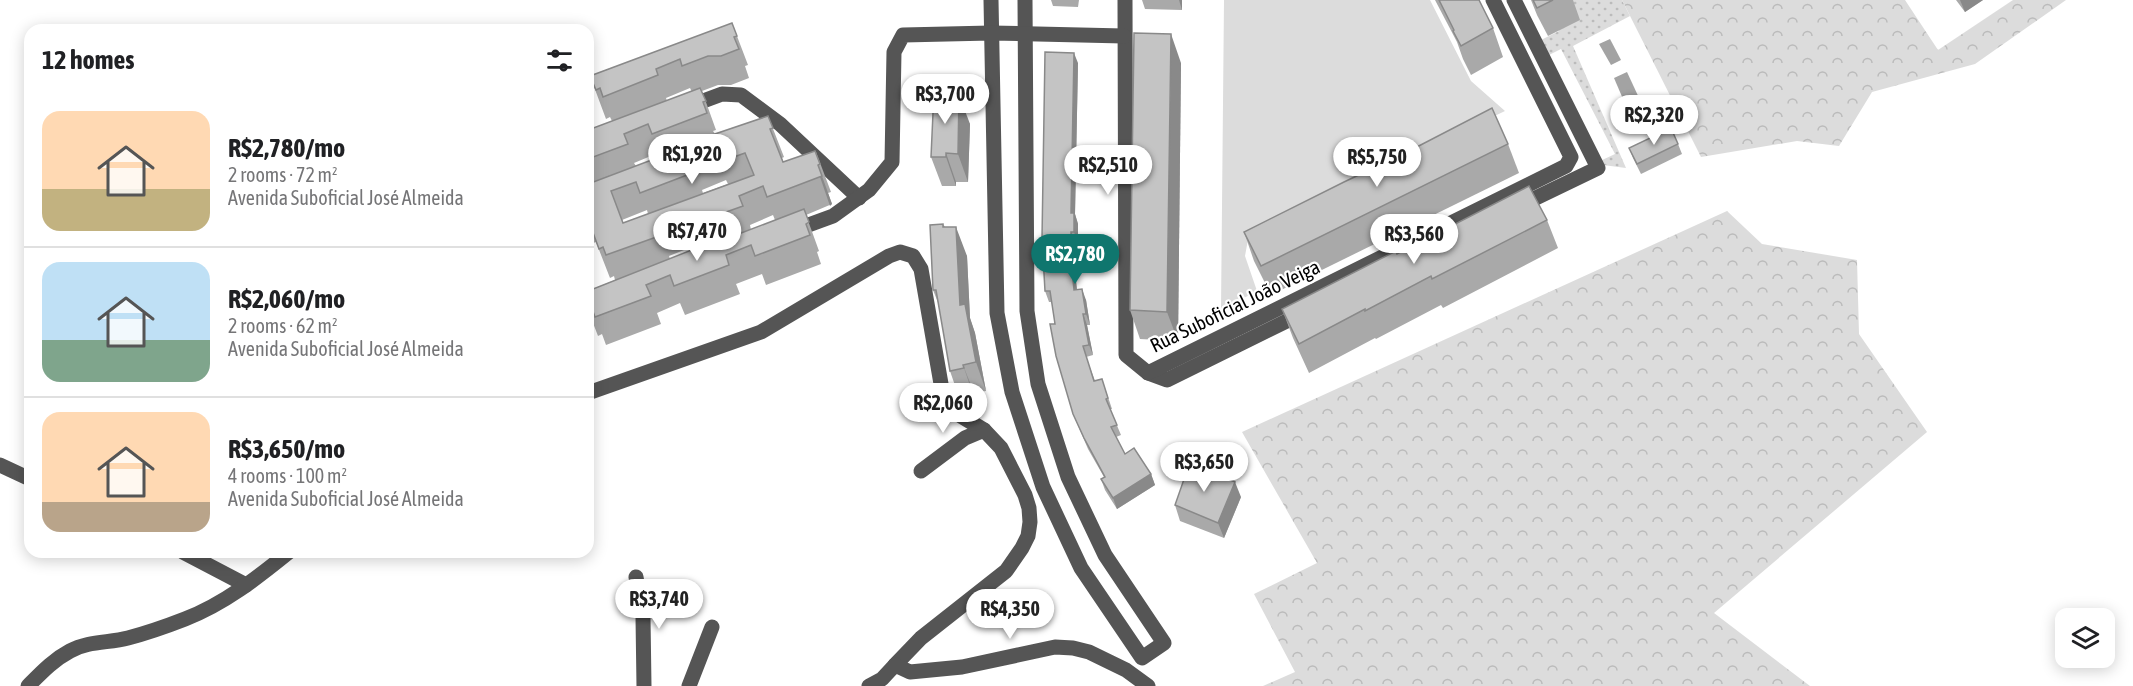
<!DOCTYPE html>
<html lang="en">
<head>
<meta charset="utf-8">
<style>
  body { margin:0; font-family:"Asap Condensed",sans-serif; background:#f6f6f6; color:#202124; height:100vh; display:flex; flex-direction:column; font-size:22px; white-space:nowrap }
  * { box-sizing:border-box; margin:0 }
  p { font-size:20px; color:#757577 }
  .icon { flex:none; width:33px; height:33px; fill:none; stroke:currentColor; stroke-width:2; stroke-linecap:round; stroke-linejoin:round }
  .map { position:relative; flex:1; overflow:hidden }
  .details { position:absolute; left:24px; top:24px; width:570px; height:534px; display:flex; flex-direction:column; background:#fff; border-radius:18px; box-shadow:0 3px 15px #0003 }
  .details>* { flex:none }
  .fabs { position:absolute; left:2055px; top:608px; display:grid; gap:12px }
  .fabs a { display:grid; place-items:center; width:60px; height:60px; border-radius:12px; background:#fff; box-shadow:0 3px 15px #0003; font-size:30px }
  .price { position:absolute; translate:-50% -51px; padding:0 14px; border-radius:21px; background:#fff; color:#222; font-size:20px; line-height:39px; filter:drop-shadow(0 2px 3px #0008) }
  .price::after { content:''; position:absolute; left:50%; top:36px; width:18px; height:14px; margin-left:-9px; background:inherit; clip-path:polygon(0 0,100% 0,50% 100%) }
  .price.selected { background:#0f766e; color:#fff }
  ul { padding:0; list-style:none }
  li { display:flex; align-items:center; gap:18px; height:150px; padding:0 18px }
  li+li { border-top:2px solid #e0e0e0 }
  li span { display:grid; place-items:center; flex:none; width:168px; height:120px; border-radius:18px; color:#555 }
  li>.icon { margin-inline-start:auto }
  span .icon { width:72px; height:72px; fill:#fffc; stroke-width:1 }
  li b { font-size:26px }
  h2 { display:flex; justify-content:space-between; align-items:center; height:72px; padding:0 18px; font-size:26px }
  .map>svg:first-child { display:block }
  .grass { fill:url(#grass-dots) }
  .forest { fill:url(#forest-crowns) }
  .green { fill:#dcdcdc }
  .water { fill:#a3a3a3 }
  .lines { fill:none; stroke-linecap:round; stroke-linejoin:round }
  .minor { stroke:#555; stroke-width:15 }
  .wall { fill:#a9a9a9; fill-rule:evenodd }
  .shaded-wall { fill:#898989 }
  .building { fill:#c4c4c4; stroke:#898989; stroke-width:1.5; fill-rule:evenodd }
  .labels { text-anchor:middle; stroke-width:4.5; stroke-linejoin:round; paint-order:stroke }
  .street-label { font-size:20px; fill:#000; stroke:#fff }
</style>
</head>
<body>
<div class="map">
<svg width="2133" height="686" viewBox="0 0 2133 686">
  <defs>
    <pattern id="grass-dots" width="8" height="8" patternUnits="userSpaceOnUse" patternTransform="scale(1.5)"><rect width="8" height="8" fill="#dcdcdc"/><path d="M2 2h.1M6 6h.1" fill="none" stroke="#bbb" stroke-width="1.8" stroke-linecap="round"/></pattern>
    <pattern id="forest-crowns" width="20" height="18" patternUnits="userSpaceOnUse" patternTransform="scale(1.5)"><rect width="20" height="18" fill="#dcdcdc"/><path d="M2 6a3 3 0 1 1 6 0M12 15a3 3 0 1 1 6 0" fill="none" stroke="#bbb"/></pattern>
  </defs>
  <rect width="100%" height="100%" fill="#fff"/>
  <path class="grass" d="M1561,0H1622L1630,16L1573,46L1626,168L1603,165L1600,161L1615,154L1561,49L1547,56L1539,41L1559,31Z"/>
  <g class="forest">
    <path d="M1622,0H1905L1938,50L2013,0H2066L1975,64L1872,92L1839,146L1797,141L1701,157Z"/>
    <path d="M1727,211L1762,244L1857,260L1859,334L1927,432L1714,613L1810,686H1263L1295,672L1254,594L1317,563L1242,432Z"/>
  </g>
  <path class="green" d="M1224,0H1430L1471,81L1505,111L1249,234L1245,256L1257,291L1221,310Z"/>
  <g class="water">
    <path d="M1610,39L1621,60L1611,65L1599,44Z"/>
    <path d="M1627,72L1646,113L1632,120L1614,78Z"/>
  </g>
  <g class="lines">
    <g class="minor">
      <path d="M991,0L997,313L1012,392L1043,487L1081,568L1142,658L1164,643L1105,555L1068,477L1038,384L1027,311L1025,0"/>
      <path d="M1125,0L1126,355L1148,373L1167,380L1305,312"/>
      <path d="M1514,0L1598,168L1517,207"/>
      <path d="M687,107L722,94L741,95L780,124L859,198"/>
      <path d="M792,231L833,216L869,190L892,162L894,52L903,35L991,33L1124,36"/>
      <path d="M1148,373L1566,166L1571,157L1493,0"/>
      <path d="M588,393L761,332L889,256L900,252L913,256L921,269L944,401L956,413L984,430L1001,448L1025,495L1029,508L1030,522L1028,536L1022,548L1006,571L921,638L895,665"/>
      <path d="M0,465L30,479"/>
      <path d="M921,471L965,438L984,430"/>
      <path d="M183,552L246,585"/>
      <path d="M636,577L643,617L644,686"/>
      <path d="M28,686C41,673 53,660 70,651C88,641 109,643 128,638C147,633 167,626 185,619C224,604 257,578 289,552"/>
      <path d="M689,686L712,627"/>
      <path d="M869,686L882,679L895,665L910,672L962,667L1055,647L1073,648L1089,652L1126,670L1148,686"/>
    </g>
  </g>
  <g class="wall">
    <path d="M1051,0H1079L1078,7L1053,6Z"/>
    <path d="M1142,0H1182V10L1145,9Z"/>
    <path d="M1435,0H1479L1493,28L1503,57L1471,75L1463,59L1457,42Z"/>
    <path d="M1531,0H1573L1580,20L1548,36L1537,15Z"/>
    <path d="M1956,0H1983L1965,12Z"/>
    <path d="M732,23L748,65L745,66L749,78L731,85H718L702,91L716,130L713,131L715,134L768,116L784,157L782,158L783,162L816,152L831,192L828,193L832,204L806,215L819,251L817,252L821,264L766,285L762,274L736,284L740,294L685,315L680,303L657,313L661,324L606,345L602,334L598,336L588,310V291L615,280L614,276L610,278L596,242L588,245V130L612,121L610,117L606,119L590,76ZM690,88L692,92L667,101L666,98ZM658,153L660,157L636,166L634,163ZM726,180L728,184L703,193L702,190ZM647,210L648,214L623,223L622,220ZM773,215L775,220L751,230L750,225ZM694,246L695,249L670,259L669,256Z"/>
    <path d="M1078,63L1075,214L1078,224V243H1075L1076,271H1075L1077,290L1086,300L1090,325H1087L1093,355L1086,357L1095,381L1102,379L1112,409H1110L1121,435L1116,437L1125,454L1151,474L1155,485L1117,509L1105,490L1101,479L1104,477L1088,449L1073,414L1055,324L1052,302H1049L1045,291Z"/>
    <path d="M1181,63L1178,341L1140,339L1130,310Z"/>
    <path d="M947,92L948,95L970,124L968,182H956V186H942L931,157Z"/>
    <path d="M1508,144L1519,173L1271,295L1254,261L1244,232Z"/>
    <path d="M1678,144L1682,154L1641,174L1633,158L1629,148Z"/>
    <path d="M1547,220L1558,248L1443,308L1441,305L1376,339L1375,338L1309,373L1293,338L1282,309L1397,254Z"/>
    <path d="M943,224L945,227L967,256L970,318L975,333L986,391L974,393V397L960,400L950,371L939,305L933,290Z"/>
    <path d="M1241,497L1224,538L1180,521L1175,505Z"/>
  </g>
  <g class="shaded-wall">
    <path d="M1179,0H1182V10Z"/>
    <path d="M1960,0H1983L1965,12Z"/>
    <path d="M1171,34L1181,63L1178,341L1167,312Z"/>
    <path d="M1074,53L1078,63L1075,214L1078,224V243L1074,232L1071,213Z"/>
    <path d="M959,95L970,124L968,182L958,154Z"/>
    <path d="M946,153L956,182V186L946,157Z"/>
    <path d="M822,176L832,204L830,206L820,177Z"/>
    <path d="M956,227L967,256L970,318L975,333L986,391L976,362L960,305Z"/>
    <path d="M1071,232L1075,243L1076,271L1072,260Z"/>
    <path d="M1071,260L1075,271L1078,301L1074,290Z"/>
    <path d="M1082,289L1086,300L1090,325L1086,314Z"/>
    <path d="M1083,314L1087,325L1093,355L1089,345Z"/>
    <path d="M963,365L974,393V397L964,368Z"/>
    <path d="M1151,474L1155,485L1117,509L1113,498Z"/>
    <path d="M1235,482L1241,497L1224,538L1218,523Z"/>
  </g>
  <g class="building">
    <path d="M1439,0H1479L1493,28L1461,46L1453,31L1454,30Z"/>
    <path d="M1533,0H1553L1537,8Z"/>
    <path d="M732,23L737,36L734,37L739,49L721,56H708L682,66L680,59L656,69L658,75L603,97L600,88L596,90L590,76Z"/>
    <path d="M1134,33L1171,34L1167,312L1130,310Z"/>
    <path d="M1045,52L1074,53L1071,213H1074V232H1071L1072,260H1071L1074,290L1082,289L1086,314H1083L1089,345L1083,346L1094,381L1102,379L1108,398L1106,399L1117,425L1111,427L1125,454L1134,448L1151,474L1113,498L1101,479L1105,477L1084,438L1073,414L1056,356L1050,324H1055L1050,291H1045L1042,238Z"/>
    <path d="M700,88L706,101L703,102L707,113L652,134L648,124L624,134L628,144L588,159V130Z"/>
    <path d="M934,91L947,92V95H959L958,154L946,153V157H931Z"/>
    <path d="M1492,108L1508,144L1261,266L1244,232L1344,182L1411,150Z"/>
    <path d="M768,116L773,128L770,129L783,162L815,151L820,164L818,165L822,176L767,197L763,186L739,196L743,206L687,226L684,217L659,228L662,235L606,255L603,247L599,249L588,219V184L707,139L706,137ZM716,151L720,162L745,153L754,175L623,223L611,191L636,182L640,193L695,172L691,162Z"/>
    <path d="M1671,128L1678,144L1637,164L1629,148Z"/>
    <path d="M1529,186L1547,220L1432,279L1431,276L1365,311V309L1299,344L1282,309L1396,251L1397,254Z"/>
    <path d="M804,209L809,222L806,224L810,235L755,256L751,245L726,255L729,265L674,286L670,275L646,285L651,296L595,317L591,306L588,307V291L722,238L723,240Z"/>
    <path d="M943,224V227H956L960,305L965,304L976,362L963,365L964,368L950,371L936,290H933L930,225Z"/>
    <path d="M1190,462L1235,482L1218,523L1175,505Z"/>
  </g>
  <g class="labels">
    <g class="street-label">
      <text transform="translate(1235 306) rotate(-26)" y="7">Rua Suboficial João Veiga</text>
    </g>
  </g>
</svg>
<div class="fabs">
<a><svg class="icon" aria-label="layers" viewBox="0 0 24 24"><path d="M12 4l9 5-9 5-9-5zM3 14l9 5 9-5"/></svg></a>
</div>
<b class="price" style="left:945px;top:125px">R$3,700</b>
<b class="price" style="left:1654px;top:146px">R$2,320</b>
<b class="price" style="left:692px;top:185px">R$1,920</b>
<b class="price" style="left:1377px;top:188px">R$5,750</b>
<b class="price" style="left:1108px;top:196px">R$2,510</b>
<b class="price" style="left:697px;top:262px">R$7,470</b>
<b class="price" style="left:1414px;top:265px">R$3,560</b>
<b class="price selected" style="left:1075px;top:285px">R$2,780</b>
<b class="price" style="left:943px;top:434px">R$2,060</b>
<b class="price" style="left:1204px;top:493px">R$3,650</b>
<b class="price" style="left:659px;top:630px">R$3,740</b>
<b class="price" style="left:1010px;top:640px">R$4,350</b>
<section class="details">
<h2>12 homes<svg class="icon" aria-label="filters" viewBox="0 0 24 24"><path d="M4 7h16M4 17h16"/><circle cx="9" cy="7" r="2"/><circle cx="15" cy="17" r="2"/></svg></h2>
<ul>
<li><span style="background:linear-gradient(#ffd9b3 65%,#c2b280 0)"><svg class="icon" aria-label="home" viewBox="0 0 24 24"><path d="M3 11l9-7 9 7M6 9v11h12V9"/></svg></span><div><b>R$2,780/mo</b><p>2 rooms · 72 m²</p><p>Avenida Suboficial José Almeida</p></div></li>
<li><span style="background:linear-gradient(#bfe0f5 65%,#7fa58c 0)"><svg class="icon" aria-label="home" viewBox="0 0 24 24"><path d="M3 11l9-7 9 7M6 9v11h12V9"/></svg></span><div><b>R$2,060/mo</b><p>2 rooms · 62 m²</p><p>Avenida Suboficial José Almeida</p></div></li>
<li><span style="background:linear-gradient(#ffd9b3 75%,#b9a48a 0)"><svg class="icon" aria-label="home" viewBox="0 0 24 24"><path d="M3 11l9-7 9 7M6 9v11h12V9"/></svg></span><div><b>R$3,650/mo</b><p>4 rooms · 100 m²</p><p>Avenida Suboficial José Almeida</p></div></li>
</ul>
</section>
</div>
</body>
</html>
